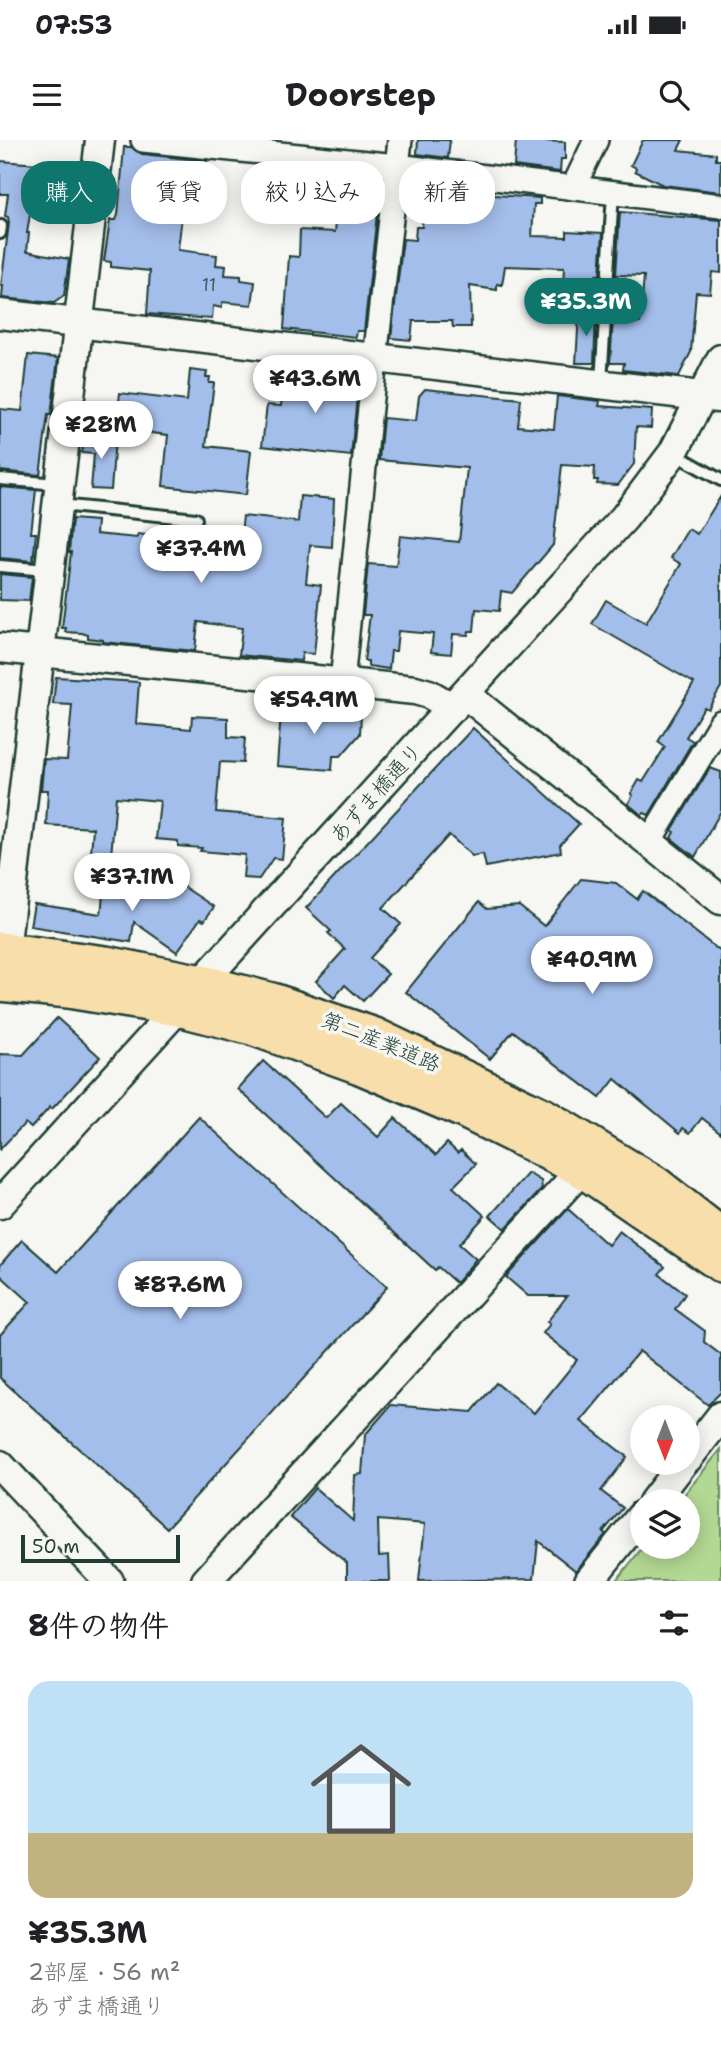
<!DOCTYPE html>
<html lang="ja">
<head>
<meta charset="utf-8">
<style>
  body { margin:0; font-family:"Shantell Sans","Klee One",sans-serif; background:#f6f6f6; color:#202124; height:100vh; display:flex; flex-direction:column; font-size:26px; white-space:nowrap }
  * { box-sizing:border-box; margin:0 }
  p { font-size:23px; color:#757577 }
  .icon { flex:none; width:38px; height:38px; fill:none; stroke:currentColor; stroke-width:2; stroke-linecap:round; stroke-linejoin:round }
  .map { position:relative; height:1441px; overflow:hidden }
  .panel { display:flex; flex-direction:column; background:#fff; flex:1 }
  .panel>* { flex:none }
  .guide { position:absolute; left:21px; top:21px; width:679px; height:63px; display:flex; gap:14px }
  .needle { width:46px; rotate:180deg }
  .fabs { position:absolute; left:630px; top:1265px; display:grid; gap:14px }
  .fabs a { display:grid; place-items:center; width:70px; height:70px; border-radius:50%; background:#fff; box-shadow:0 4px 18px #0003; font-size:35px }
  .scale { position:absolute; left:21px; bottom:18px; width:159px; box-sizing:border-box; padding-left:7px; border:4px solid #1f3d34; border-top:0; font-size:19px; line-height:24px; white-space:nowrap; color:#1f3d34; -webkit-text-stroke:5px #f6f6f2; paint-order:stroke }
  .price { position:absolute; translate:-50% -60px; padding:0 16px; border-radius:24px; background:#fff; color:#222; font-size:23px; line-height:46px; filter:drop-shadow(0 2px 4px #0008) }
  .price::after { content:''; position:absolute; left:50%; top:42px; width:21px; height:16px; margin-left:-10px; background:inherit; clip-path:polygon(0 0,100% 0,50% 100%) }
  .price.selected { background:#0f766e; color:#fff }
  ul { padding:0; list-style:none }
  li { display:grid; align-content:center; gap:14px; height:371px; padding:0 28px }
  li span { display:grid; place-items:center; height:217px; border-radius:21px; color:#555 }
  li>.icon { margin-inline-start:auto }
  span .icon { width:126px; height:126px; fill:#fffc; stroke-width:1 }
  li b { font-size:30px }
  h2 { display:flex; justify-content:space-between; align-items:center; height:84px; padding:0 28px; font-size:30px }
  .chip { padding:0 24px; border-radius:28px; background:#fff; box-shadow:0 4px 18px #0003; font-size:24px; line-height:63px }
  .chip.selected { background:#0f766e; color:#fff }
  .status { display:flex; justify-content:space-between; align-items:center; height:49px; padding:0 35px; background:#fff; direction:ltr }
  .status svg { height:19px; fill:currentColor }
  header { display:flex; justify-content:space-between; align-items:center; height:91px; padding:0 28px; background:#fff; font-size:32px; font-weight:700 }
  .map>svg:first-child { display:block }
  .green { fill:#b3d893; stroke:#698a64; stroke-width:2 }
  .building { fill:#a4beeb; stroke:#1f3d34; stroke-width:2 }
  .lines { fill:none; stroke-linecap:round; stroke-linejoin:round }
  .service-casing { stroke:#1f3d34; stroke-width:16 }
  .minor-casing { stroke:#1f3d34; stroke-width:28 }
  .tertiary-casing { stroke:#1f3d34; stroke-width:33 }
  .primary-casing { stroke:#1f3d34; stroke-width:40 }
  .service { stroke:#f6f6f2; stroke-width:10 }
  .minor { stroke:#f6f6f2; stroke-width:23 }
  .tertiary { stroke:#f6f6f2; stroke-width:28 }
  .primary { stroke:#f8deab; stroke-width:35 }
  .labels { text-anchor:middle; stroke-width:7; stroke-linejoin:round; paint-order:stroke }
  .number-label { font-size:18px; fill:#405d62 }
  .street-label { font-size:21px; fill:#1f3d34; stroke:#f6f6f2 }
</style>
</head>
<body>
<div class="status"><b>07:53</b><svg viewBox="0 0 49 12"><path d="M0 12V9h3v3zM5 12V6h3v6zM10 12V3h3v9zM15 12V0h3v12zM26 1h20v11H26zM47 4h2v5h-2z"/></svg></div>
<header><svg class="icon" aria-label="menu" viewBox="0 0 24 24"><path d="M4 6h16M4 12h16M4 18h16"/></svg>Doorstep<svg class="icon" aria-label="search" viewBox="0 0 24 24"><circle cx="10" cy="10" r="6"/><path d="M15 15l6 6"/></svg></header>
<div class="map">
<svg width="721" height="1441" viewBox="0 0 721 1441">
  <rect width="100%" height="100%" fill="#f6f6f2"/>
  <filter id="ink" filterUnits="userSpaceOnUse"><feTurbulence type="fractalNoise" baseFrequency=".0143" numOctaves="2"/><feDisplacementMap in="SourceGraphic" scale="14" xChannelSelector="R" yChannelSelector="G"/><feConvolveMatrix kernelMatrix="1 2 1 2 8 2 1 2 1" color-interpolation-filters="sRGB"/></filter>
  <g filter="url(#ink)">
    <path class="green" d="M721,1309V1441H616L643,1407H688V1362L679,1361Z"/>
    <g class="building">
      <path d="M418,0H450L448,18L417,14Z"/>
      <path d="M516,0L565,2V19H561L560,32L514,26Z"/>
      <path d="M643,0H683L678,10L716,14V20H721V52L663,45L635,31L636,28L631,25Z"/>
      <path d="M124,7H131L142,14L207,21L204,42L186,40L178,110L217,115L216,125L226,126L225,135L241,136V140L255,142L252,165L222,162V168L213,166L212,179L147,174L150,131L111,127V122L104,121L110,80H116L118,75Z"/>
      <path d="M0,21L38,24L27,93H29L27,111L69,119L64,156L54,163L2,158L3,146H1L9,83L8,77L5,76L8,54H0Z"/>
      <path d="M478,54L540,58V64H534L532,96L567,97V91L603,93L600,135H596L594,171L565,170V164H562L564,128L505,126L502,145L497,144V150L470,146L471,187H453L452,181H413L411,200L391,198L403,99L415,100L416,87H422L423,69L477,70Z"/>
      <path d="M337,70L377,74L364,191H357L356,197L284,189L289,116L299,117L300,90L335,92Z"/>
      <path d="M620,72L721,80V133L712,132L710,153L696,152L691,212L679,236L623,230L624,223H610L613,180L640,183L644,136L616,135Z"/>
      <path d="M579,173L596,174L594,223H576Z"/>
      <path d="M28,215L58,218L51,275H48L40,335L0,331V269L22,271Z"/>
      <path d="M321,228L355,232L359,237L351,316L262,306L267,265L281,266L283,243L319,247Z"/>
      <path d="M190,230L207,232L206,237H210L209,243H214L206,306L251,311L246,355L163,346L168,295L116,289L120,253L187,261Z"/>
      <path d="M425,249L521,259L518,286L554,289L557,256L600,261L599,266L652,270L651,288L636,287L634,324L618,345L597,344L598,340H594L595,327L562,325L553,405L512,453L501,451L499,471L476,469L474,491H469L468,495L453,494L451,514L431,512L433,494L398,491L396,511H391L389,529L368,526V521H364L370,475H363L368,424L396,426L400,396L459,402L467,328L379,320L383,278L416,281L419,256Z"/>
      <path d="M84,297L115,299L111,350L91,349L94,314L82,313Z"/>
      <path d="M0,347L36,350L31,393H36L33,421L0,418Z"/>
      <path d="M300,356L334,359L332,407L310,405L306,443L321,445L314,514L302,513L301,521L239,515L242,488L198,482L195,511L103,502V500L88,498V495L82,493L65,492L66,488H62L71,412H69L72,379L97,381L96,394L137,398L138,394L205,402L206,397L240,401L243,376L298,382Z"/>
      <path d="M721,356V547L708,569L704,567L686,597L693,601L649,675L644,673L642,675L628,664L633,655L631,654L639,640L643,642L665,607L658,602L694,543L592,484L606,460L646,483L681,424L671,418L688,389L697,394Z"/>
      <path d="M0,434L32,437L29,461L0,460Z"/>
      <path d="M56,537L139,542L136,584L191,589L192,576L228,578V597L245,598L243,623L220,622L216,672L286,678L282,719L273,718L259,739L243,738L245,715L200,711L202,708L178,706V701L156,699L160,661L116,657L110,728L90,726L93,688L46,685L48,650H41L44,619L67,620L72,565L53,564Z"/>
      <path d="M282,560L300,561L304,565L320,566V571L361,574L360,594L341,616H333L332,630L277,626Z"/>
      <path d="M473,588L579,684L560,705L561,712L486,727L483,714L472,716L449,695L383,768L401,784L370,818L388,834L363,861L345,845L334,858L316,841L345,809L328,793L331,791L306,768Z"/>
      <path d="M710,628L721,632V671L695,717L671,698L674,692L672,690Z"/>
      <path d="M105,736L177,746L178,743L214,767L204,781L200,779L177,812L134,782L131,802L30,786L34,764L101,774Z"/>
      <path d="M581,739L616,743L637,759L643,751L721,812V993L702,978L690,993L683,988L680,993L615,939L600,958L513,891L490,919L406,852L479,762L487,769L519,766L544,786Z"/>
      <path d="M57,878L100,917L52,969L50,967L31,988L25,983L0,1009V914L23,915Z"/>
      <path d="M263,921L326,978L341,963L378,997L395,978L436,1015L447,1003L458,1013L461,1010L476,1024L453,1047L485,1076L459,1104L476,1119L456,1143L438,1127L435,1130L238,949Z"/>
      <path d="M199,977L387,1147L167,1388L0,1238V1195L30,1162L0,1135V1125L22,1100L58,1132Z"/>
      <path d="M528,1033L541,1041L542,1049L505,1089L490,1076Z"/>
      <path d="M568,1069L608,1105L619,1091L665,1127L659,1134L685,1154L675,1169L705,1191L704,1202L721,1215V1252L708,1265L639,1211L581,1281L627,1317L601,1351L623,1368L603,1392L606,1394L576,1431L538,1401L534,1439L419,1441L425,1384L378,1380L379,1416L389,1415L390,1441H347V1423L290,1377L315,1348L353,1381L355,1335L362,1334L365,1295L391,1265L472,1272L496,1243L534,1273L577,1220L543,1193L550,1184L547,1182L567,1156H528L506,1137Z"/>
    </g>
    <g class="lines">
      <defs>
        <g id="service">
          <path d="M0,93L1,86"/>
          <path d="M601,242L613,53"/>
          <path d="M675,314L721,340"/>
          <path d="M0,339L57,344"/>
          <path d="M60,365L196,379"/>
          <path d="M0,426L47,430"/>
        </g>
        <g id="minor">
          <path d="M143,0L397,26L721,66"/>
          <path d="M573,48L596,0"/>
          <path d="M342,542L375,219L400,0"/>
          <path d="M649,702L721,582"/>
        </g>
        <g id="tertiary">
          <path d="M0,174L718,258"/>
          <path d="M0,508L415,550L429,554L453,568"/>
          <path d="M465,554L721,760"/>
          <path d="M5,811L100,0"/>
          <path d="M0,1064L624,378L673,313L721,219"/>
          <path d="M688,1318L721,1276"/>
          <path d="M0,1325L109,1441"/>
          <path d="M653,1362L683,1323"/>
          <path d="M206,1441L582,1029"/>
          <path d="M589,1441L642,1375"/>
        </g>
        <g id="primary">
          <path d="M0,810L106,824L202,843L272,861L375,896L543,976L655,1044L721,1096"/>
          <path d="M0,843L68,850L178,868L252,887L360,926L466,971L582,1029L721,1124"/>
        </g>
      </defs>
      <use href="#service" class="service-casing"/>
      <use href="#minor" class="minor-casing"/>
      <use href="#tertiary" class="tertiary-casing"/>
      <use href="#primary" class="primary-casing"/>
      <use href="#service" class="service"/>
      <use href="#minor" class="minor"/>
      <use href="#tertiary" class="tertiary"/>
      <use href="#primary" class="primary"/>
    </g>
  </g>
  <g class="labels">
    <g class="number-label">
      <text x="209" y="151">11</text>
    </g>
    <g class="street-label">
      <text transform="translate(376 653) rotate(-48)" y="7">あずま橋通り</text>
      <text transform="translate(381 902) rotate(22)" y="7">第二産業道路</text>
    </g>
  </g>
</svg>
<div class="fabs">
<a><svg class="needle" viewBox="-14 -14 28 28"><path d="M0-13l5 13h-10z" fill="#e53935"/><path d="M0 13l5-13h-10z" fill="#757577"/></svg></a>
<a><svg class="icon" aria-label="layers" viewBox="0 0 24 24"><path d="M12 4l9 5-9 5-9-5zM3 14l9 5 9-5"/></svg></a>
</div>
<div class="scale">50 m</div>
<b class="price selected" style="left:586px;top:198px">¥35.3M</b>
<b class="price" style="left:315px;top:275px">¥43.6M</b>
<b class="price" style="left:101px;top:321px">¥28M</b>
<b class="price" style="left:201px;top:445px">¥37.4M</b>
<b class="price" style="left:314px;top:596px">¥54.9M</b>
<b class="price" style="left:132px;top:773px">¥37.1M</b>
<b class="price" style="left:592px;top:856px">¥40.9M</b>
<b class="price" style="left:180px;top:1181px">¥87.6M</b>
<div class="guide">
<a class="chip selected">購入</a>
<a class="chip">賃貸</a>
<a class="chip">絞り込み</a>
<a class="chip">新着</a>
</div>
</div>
<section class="panel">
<h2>8件の物件<svg class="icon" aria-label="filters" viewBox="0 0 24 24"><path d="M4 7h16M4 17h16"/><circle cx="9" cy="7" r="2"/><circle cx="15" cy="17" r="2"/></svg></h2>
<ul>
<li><span style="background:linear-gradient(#bfe0f5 70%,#c2b280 0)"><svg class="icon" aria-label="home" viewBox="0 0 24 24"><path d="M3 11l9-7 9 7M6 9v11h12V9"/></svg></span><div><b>¥35.3M</b><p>2部屋 · 56 m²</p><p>あずま橋通り</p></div></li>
</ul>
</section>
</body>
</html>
